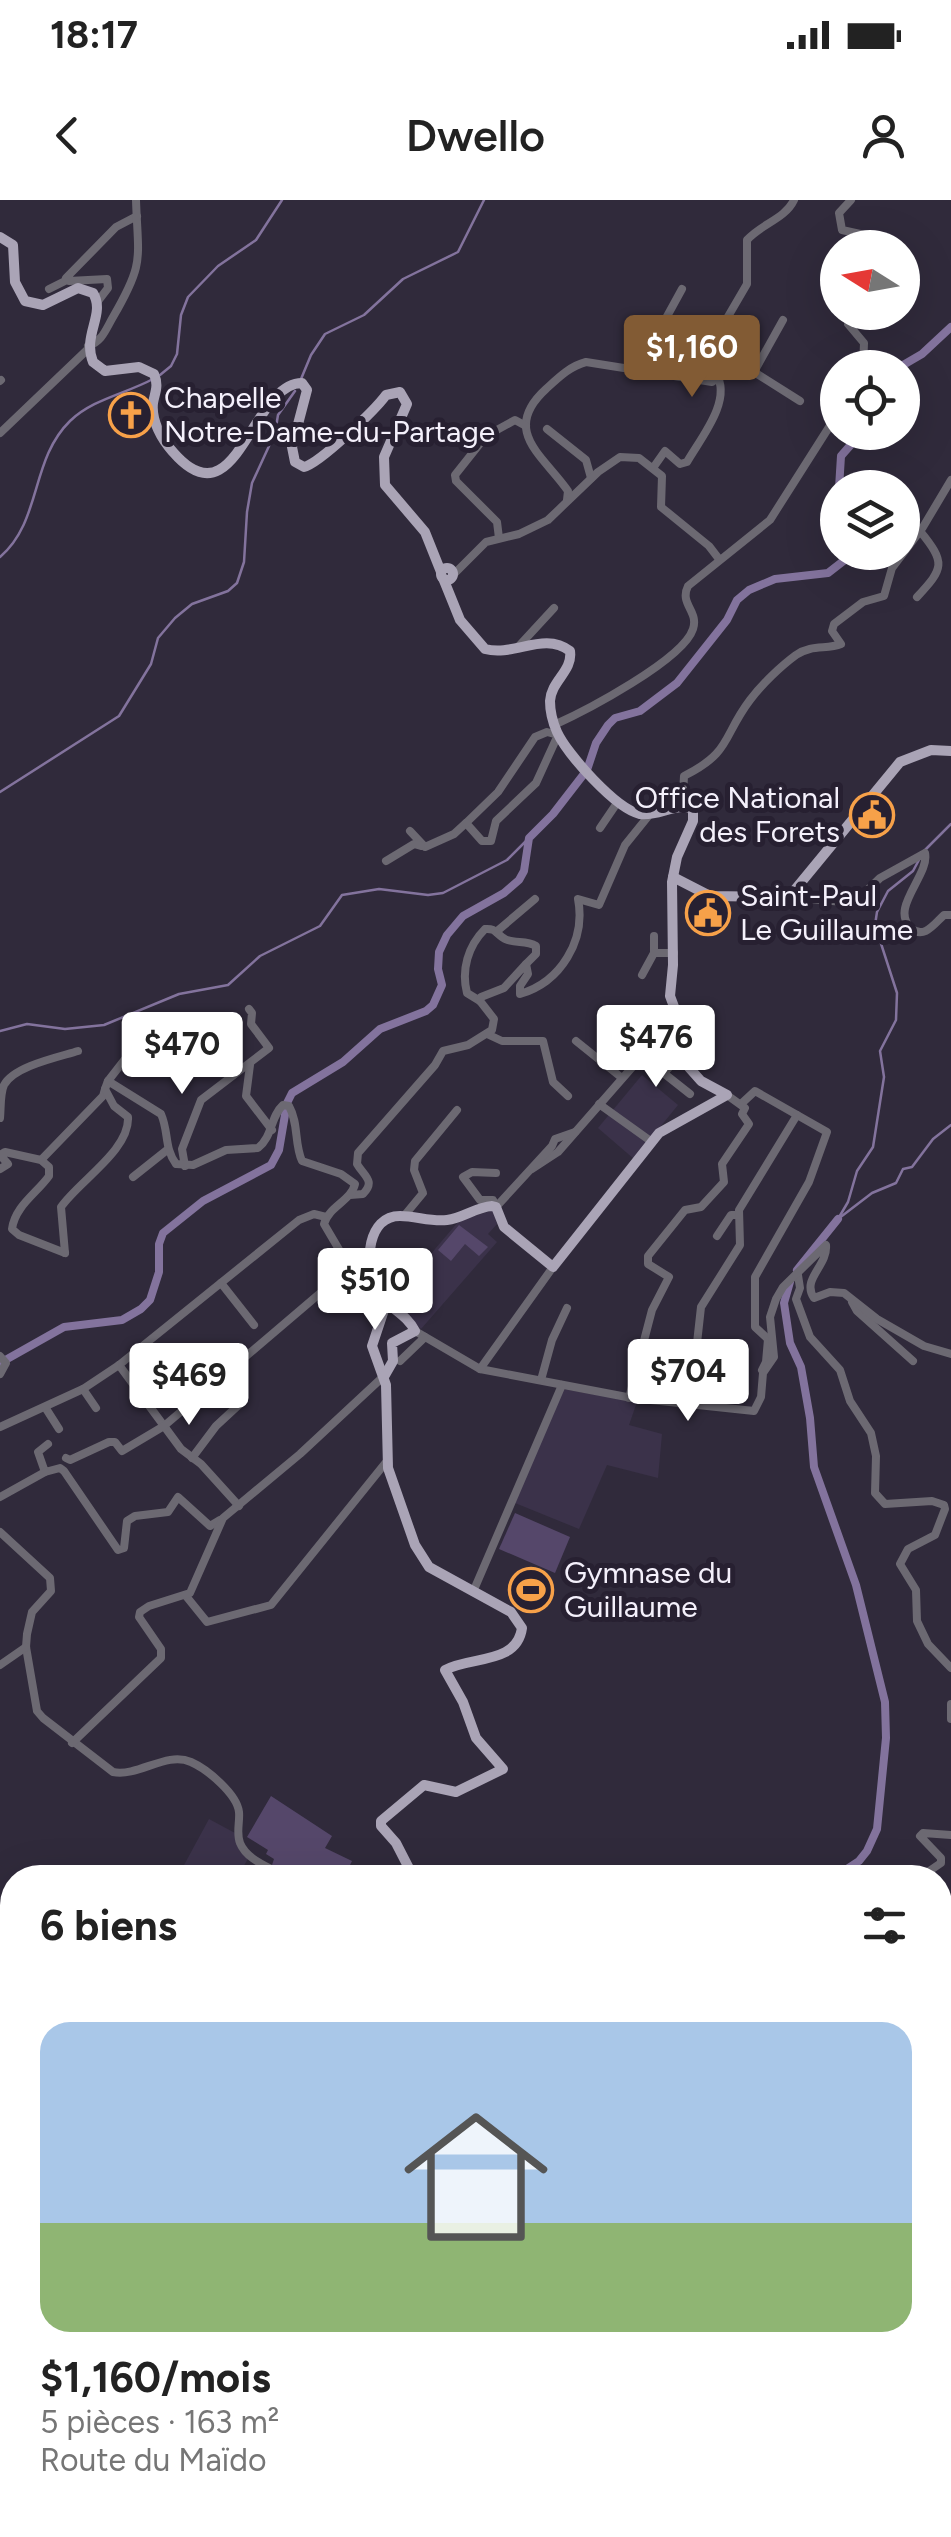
<!DOCTYPE html>
<html lang="fr">
<head>
<meta charset="utf-8">
<style>
  body { margin:0; font-family:Figtree,sans-serif; background:#f6f6f6; color:#222; height:100vh; display:flex; flex-direction:column; font-size:38px; white-space:nowrap }
  * { box-sizing:border-box; margin:0 }
  p { font-size:32px; color:#767676 }
  .icon { flex:none; width:55px; height:55px; fill:none; stroke:currentColor; stroke-width:2; stroke-linecap:round; stroke-linejoin:round }
  .map { position:relative; flex:1; overflow:hidden }
  .panel { position:absolute; left:0px; top:1665px; width:952px; height:672px; display:flex; flex-direction:column; background:#fff; border-radius:40px 40px 0 0; box-shadow:0 10px 40px #0002 }
  .panel>* { flex:none }
  .needle { width:65px; rotate:281deg }
  .fabs { position:absolute; left:820px; top:30px; display:grid; gap:20px }
  .fabs a { display:grid; place-items:center; width:100px; height:100px; border-radius:50%; background:#fff; box-shadow:0 10px 40px #0002; font-size:50px }
  .price { position:absolute; translate:-50% -85px; padding:0 22px; border-radius:10px; background:#fff; color:#222; font-size:32px; line-height:65px; filter:drop-shadow(0 2px 5px #0008) }
  .price::after { content:''; position:absolute; left:50%; top:60px; width:30px; height:22px; margin-left:-15px; background:inherit; clip-path:polygon(0 0,100% 0,50% 100%) }
  .price.selected { background:#825b34; color:#fff }
  ul { padding:0; list-style:none }
  li { display:grid; align-content:center; gap:20px; height:530px; padding:0 40px }
  li+li { border-top:2px solid #e0e0e0 }
  li span { display:grid; place-items:center; height:310px; border-radius:30px; color:#555 }
  li>.icon { margin-inline-start:auto }
  span .icon { width:180px; height:180px; fill:#fffc; stroke-width:1 }
  li b { font-size:42px }
  h2 { display:flex; justify-content:space-between; align-items:center; height:120px; padding:0 40px; font-size:42px }
  .status { display:flex; justify-content:space-between; align-items:center; height:70px; padding:0 50px; background:#fff; direction:ltr }
  .status svg { height:28px; fill:currentColor }
  header { display:flex; justify-content:space-between; align-items:center; height:130px; padding:0 40px; background:#fff; font-size:45px; font-weight:600 }
  .map>svg:first-child { display:block }
  .built { fill:#3b324a }
  .green { fill:#55476a }
  .lines { fill:none; stroke-linecap:round; stroke-linejoin:round }
  .stream { stroke:#83739d; stroke-width:2.5 }
  .river { stroke:#83739d; stroke-width:8 }
  .minor { stroke:#6c6972; stroke-width:8 }
  .major { stroke:#aaa4b6; stroke-width:10 }
  .labels { text-anchor:middle; stroke-width:10; stroke-linejoin:round; paint-order:stroke }
  .poi-label { font-size:30px; fill:#f4f0fb; stroke:#272031; text-anchor:start }
</style>
</head>
<body>
<div class="status"><b>18:17</b><svg viewBox="0 0 49 12"><path d="M0 12V9h3v3zM5 12V6h3v6zM10 12V3h3v9zM15 12V0h3v12zM26 1h20v11H26zM47 4h2v5h-2z"/></svg></div>
<header><svg class="icon" aria-label="back" viewBox="0 0 24 24"><path d="M15 5l-7 7 7 7"/></svg>Dwello<svg class="icon" aria-label="person" viewBox="0 0 24 24"><circle cx="12" cy="8" r="4"/><path d="M4 21q1-7 8-7t8 7"/></svg></header>
<div class="map">
<svg width="951" height="2337" viewBox="0 0 951 2337">
  <rect width="100%" height="100%" fill="#302a3b"/>
  <g class="built">
    <path d="M642,875L678,905L634,959L598,928Z"/>
    <path d="M493,1010L497,1024L488,1034L497,1042L421,1129L381,1091L388,1082L399,1091L459,1021Z"/>
    <path d="M563,1189L637,1202L629,1225L662,1234L658,1278L607,1265L579,1329L515,1303Z"/>
    <path d="M209,1619L235,1633L239,1650L248,1659L237,1677L177,1678Z"/>
    <path d="M940,2029H951V2091L946,2098L940,2093Z"/>
  </g>
  <g class="green">
    <path d="M459,1025L488,1047L479,1056L465,1044L451,1061L438,1050Z"/>
    <path d="M515,1313L570,1337L555,1373L499,1349Z"/>
    <path d="M271,1596L332,1636L325,1648L352,1661L344,1677H293L272,1665L274,1659L266,1654L268,1650L247,1637Z"/>
    <path d="M12,1909V2325H128L126,2332L134,2337H0V1921Z"/>
    <path d="M335,2325H520L517,2337H330Z"/>
    <path d="M776,2325H826L814,2337H788Z"/>
  </g>
  <g class="lines">
    <g class="stream">
      <path d="M160,175L171,166L177,154L181,115L188,97L218,66L256,40L282,0"/>
      <path d="M301,179L311,155L325,134L364,115L403,79L458,52L484,0"/>
      <path d="M0,357C42,321 30,260 70,221C93,199 125,194 153,179"/>
      <path d="M0,592L119,516L151,464L158,438L175,418L192,404L228,391L237,383L244,362L247,312L252,283L275,233L278,215L295,191"/>
      <path d="M924,651L951,624"/>
      <path d="M0,831L27,824L65,829L104,825L179,794L228,785L260,756L320,726L342,695L379,689L428,695L443,693L507,660L529,638"/>
      <path d="M838,1019L848,1002L857,971L873,947L884,877L880,851L896,820L897,793L875,725L877,712L888,691L913,671L920,658"/>
      <path d="M838,1019L872,993L896,983L903,969L912,967L933,939L951,925"/>
      <path d="M940,1948L951,1930"/>
      <path d="M384,2337L410,2325"/>
    </g>
    <g class="river">
      <path d="M898,168L922,154L951,127"/>
      <path d="M839,288L841,256L862,232"/>
      <path d="M797,1070L838,1019"/>
      <path d="M790,1082L784,1103L790,1143L801,1167L810,1218L814,1267L856,1385L885,1502L886,1538L877,1629L867,1651L859,1661L833,1678"/>
      <path d="M0,1163L64,1127L122,1120L141,1109L150,1100L159,1072V1044L163,1033L203,1001L271,965L279,950L287,903L292,893L343,862L380,829L426,811L433,805L442,785L438,769L439,752L447,735L463,716L504,693L519,680L524,671L529,638L553,614L587,570L596,543L608,525L615,518L640,511L677,483L727,420L737,400L749,390L775,379L828,373L855,352"/>
      <path d="M940,1747L951,1733"/>
      <path d="M0,2195L12,2200"/>
    </g>
    <g class="minor">
      <path d="M851,0L839,13L842,30L883,39L892,48"/>
      <path d="M49,89L65,81"/>
      <path d="M98,101L108,88L107,79L69,81L66,78L116,27L137,16"/>
      <path d="M853,112L848,124L864,143L863,168"/>
      <path d="M718,145L754,172L783,120"/>
      <path d="M88,146C102,142 106,129 113,117C145,62 138,60 136,0"/>
      <path d="M637,171L682,89"/>
      <path d="M754,172L800,201"/>
      <path d="M0,181L1,180"/>
      <path d="M547,229L586,260L591,278"/>
      <path d="M0,233L88,149"/>
      <path d="M653,268L665,251L680,264L687,262C700,239 733,200 716,174"/>
      <path d="M567,300L568,291C544,256 500,231 546,189C558,178 570,166 586,162L712,182L716,179L719,132L747,84V40C761,24 785,19 794,0"/>
      <path d="M499,338L497,322L456,281L455,275L486,236L515,220L526,226"/>
      <path d="M453,375L486,342L519,334L548,320L598,272L620,257L639,258L662,276L661,307L709,346L719,359"/>
      <path d="M917,397C944,368 946,363 920,331"/>
      <path d="M518,447L554,408"/>
      <path d="M554,525C585,511 683,460 693,429C699,411 679,404 688,386L770,320L838,213"/>
      <path d="M547,532L558,535L536,583L496,621L491,641H482L466,623L498,592L535,537Z"/>
      <path d="M652,614L653,608L664,600L683,594L684,576C732,552 722,537 750,500C762,484 781,466 796,455C812,444 827,450 841,444L832,431L834,424L863,402L884,396L892,368L923,327L951,280"/>
      <path d="M600,628L617,603"/>
      <path d="M410,631L425,647L454,634L466,623"/>
      <path d="M386,661L414,644L421,646"/>
      <path d="M789,697L854,703L880,678L925,653C930,675 889,708 911,728C924,740 935,723 944,715H951"/>
      <path d="M496,732L535,699"/>
      <path d="M654,736V753"/>
      <path d="M642,775L654,753H674"/>
      <path d="M480,801L467,793C461,770 468,746 485,729C496,728 496,734 505,739C515,744 526,740 536,746V754L526,764"/>
      <path d="M487,834L502,841H543L553,882L568,896"/>
      <path d="M576,841L622,878"/>
      <path d="M642,856L690,894"/>
      <path d="M250,865L246,896L272,930"/>
      <path d="M664,873L674,862L683,861"/>
      <path d="M108,881L136,845L186,831L191,846L168,865"/>
      <path d="M599,904L652,942"/>
      <path d="M741,904L755,891L827,932L809,982L755,1077V1127L768,1139L766,1162L762,1170"/>
      <path d="M0,918C1,908 0,894 4,885C14,866 59,857 78,851"/>
      <path d="M41,960L103,896L105,889"/>
      <path d="M185,966L182,949L201,900L269,848L251,824L252,813L249,809"/>
      <path d="M0,969L8,964L0,955L5,952L41,960L49,967V976C37,993 15,1006 12,1029L19,1035L65,1053"/>
      <path d="M532,969L558,952L642,856L620,833L633,812L642,810L670,829L681,831"/>
      <path d="M496,973L472,972L463,977L480,1000H493L496,1007L552,946L555,939L575,932"/>
      <path d="M133,977L167,950"/>
      <path d="M350,995L363,994C376,981 364,976 357,964L358,953L435,865L443,851L468,845L492,830L494,819L480,801L481,797L504,788L526,764L528,774L520,786V794C561,782 586,740 578,699L599,705L625,645L650,614"/>
      <path d="M404,1016L423,993L414,970L415,961L457,910"/>
      <path d="M717,1036L731,1015H737"/>
      <path d="M65,1053L61,1007C79,981 130,950 128,917L114,906L105,889L108,881L161,914C169,932 164,948 176,964L193,965L226,950L258,948C273,936 270,917 283,905L289,906C299,924 294,943 302,961L341,974L355,984C351,1001 329,1006 324,1024L344,1058L374,1085"/>
      <path d="M798,1075L800,1088L796,1099L810,1137L840,1170L850,1201L871,1233L876,1256L875,1293L885,1304L932,1301L944,1305L945,1309L935,1335L908,1349L900,1364L916,1390L917,1421L928,1444L951,1468"/>
      <path d="M221,1083L254,1125"/>
      <path d="M852,1102L857,1111L913,1161"/>
      <path d="M415,1131L480,1169L632,1198L754,1211L761,1197L763,1173L774,1157L770,1117L776,1099L783,1087L826,1045C828,1066 801,1079 814,1098L830,1092L844,1093L877,1119L924,1146L951,1154"/>
      <path d="M681,1143L697,1146"/>
      <path d="M143,1147L159,1167"/>
      <path d="M0,1156L6,1163L0,1174"/>
      <path d="M400,1161L425,1137"/>
      <path d="M119,1165L181,1249L201,1264L239,1306"/>
      <path d="M480,1169L553,1067"/>
      <path d="M541,1180L552,1140L567,1108"/>
      <path d="M83,1189L96,1208"/>
      <path d="M629,1198L652,1110L669,1077L648,1064V1056L685,1010L701,1007L724,982L722,964L749,924L742,914L745,908L727,895"/>
      <path d="M690,1206L701,1107L740,1045L739,1010L797,915"/>
      <path d="M45,1207L59,1229"/>
      <path d="M0,1227L83,1189L119,1165L299,1020L314,1014L326,1017"/>
      <path d="M48,1244L38,1252L45,1272L60,1268L64,1271L118,1350L124,1348L127,1321L135,1316L168,1312L178,1297L210,1326L220,1320"/>
      <path d="M66,1258L70,1260L109,1242H115L122,1251L164,1226L352,1066"/>
      <path d="M192,1258L216,1226L243,1201"/>
      <path d="M0,1297L45,1272"/>
      <path d="M0,1332L50,1378L51,1391L32,1412L27,1434L26,1447L37,1511L43,1518L113,1572C139,1577 166,1551 191,1562C207,1569 237,1594 239,1612C240,1622 236,1633 240,1643C246,1658 264,1665 277,1672"/>
      <path d="M473,1392L562,1185"/>
      <path d="M186,1396L207,1422L271,1405L387,1261"/>
      <path d="M0,1465L26,1447"/>
      <path d="M951,1504V1519"/>
      <path d="M72,1543L161,1458V1449L139,1417L140,1412L149,1406L190,1393L223,1318L300,1254L385,1175"/>
      <path d="M919,1678L941,1663V1658L920,1636L923,1633L951,1635"/>
      <path d="M0,1790L12,1805"/>
      <path d="M940,1847L951,1844"/>
      <path d="M940,2000L951,1999"/>
      <path d="M940,2027L951,2026"/>
      <path d="M940,2205L951,2208"/>
      <path d="M584,2325L599,2337"/>
      <path d="M591,2325L606,2328L623,2325"/>
      <path d="M714,2325L728,2337"/>
      <path d="M501,2337L521,2325"/>
      <path d="M837,2337L847,2325"/>
    </g>
    <g class="major">
      <path d="M0,37L13,45L15,82L25,101L43,105L78,88L93,93C106,114 82,135 93,162L105,171L139,167L154,174C159,186 155,192 153,203C151,221 162,240 173,252C237,326 251,183 302,183L307,190L292,247L295,262L304,267C320,263 375,210 386,195L400,192L407,204L384,257L385,285L425,332L441,372"/>
      <circle cx="447" cy="374" r="6"/>
      <path d="M673,677L710,696L789,697L900,562L931,550L951,551"/>
      <path d="M386,1104L372,1146L386,1185L388,1268L415,1345L429,1367L511,1412L522,1428C517,1465 469,1456 445,1470L463,1502L476,1538L503,1569L456,1592L424,1585L381,1621V1626L396,1643L414,1678"/>
      <path d="M385,1175L393,1161L392,1143L415,1131C406,1112 383,1106 374,1086C365,1063 367,1016 400,1016C416,1016 431,1022 447,1020C463,1018 476,1007 492,1006L496,1007L504,1027L553,1067L659,933L727,895L701,881L685,863L679,820L670,796L673,765L672,682L677,657L693,621V609C676,602 658,617 640,614C616,609 567,554 557,532C553,523 550,510 550,501C551,481 573,471 570,451C544,431 514,457 485,449L460,420L443,378"/>
      <path d="M274,1678L277,1672L286,1678"/>
      <path d="M0,1778L12,1776"/>
      <path d="M940,2097L951,2105"/>
      <path d="M0,2149L4,2167L12,2174"/>
      <path d="M0,2232L12,2231"/>
      <path d="M272,2337L281,2325"/>
    </g>
  </g>
  <defs>
    <symbol id="church-ring" viewBox="-11 -11 22 22"><circle r="9.5" fill="#272031" stroke="#f7a149" stroke-width="1.5"/><path d="M-1.2-6h2.4v3.5h3.3v2.4h-3.3V6h-2.4V-.1h-3.3v-2.4h3.3Z" fill="#f7a149"/></symbol>
    <symbol id="civic-ring" viewBox="-11 -11 22 22"><circle r="9.5" fill="#272031" stroke="#f7a149" stroke-width="1.5"/><path d="M-.6-6.5H3V-4.5H.6V-3L4-1V1h2V6H-6V1h2V-1L-.6-3ZM-1.2 2.5V6h2.4V2.5Z" fill="#f7a149"/></symbol>
    <symbol id="stadium-ring" viewBox="-11 -11 22 22"><circle r="9.5" fill="#272031" stroke="#f7a149" stroke-width="1.5"/><path d="M0-5a6.5 5 0 1 0 0 10a6.5 5 0 1 0 0-10ZM-3.5-1.8h7v3.6h-7Z" fill="#f7a149"/></symbol>
  </defs>
  <g fill-rule="evenodd">
    <use href="#church-ring" x="106" y="190" width="50" height="50"/>
    <use href="#civic-ring" x="847" y="590" width="50" height="50"/>
    <use href="#civic-ring" x="683" y="688" width="50" height="50"/>
    <use href="#stadium-ring" x="506" y="1365" width="50" height="50"/>
  </g>
  <g class="labels">
    <g class="poi-label">
      <text x="164" y="208">Chapelle<tspan x="164" dy="34">Notre-Dame-du-Partage</tspan></text>
      <text x="840" y="608" text-anchor="end">Office National<tspan x="840" dy="34">des Forets</tspan></text>
      <text x="740" y="706">Saint-Paul<tspan x="740" dy="34">Le Guillaume</tspan></text>
      <text x="564" y="1383">Gymnase du<tspan x="564" dy="34">Guillaume</tspan></text>
    </g>
  </g>
</svg>
<div class="fabs">
<a><svg class="needle" viewBox="-14 -14 28 28"><path d="M0-13l5 13h-10z" fill="#e53935"/><path d="M0 13l5-13h-10z" fill="#767676"/></svg></a>
<a><svg class="icon" aria-label="locate" viewBox="0 0 24 24"><circle cx="12" cy="12" r="6"/><path d="M12 2v4M12 18v4M2 12h4M18 12h4"/></svg></a>
<a><svg class="icon" aria-label="layers" viewBox="0 0 24 24"><path d="M12 4l9 5-9 5-9-5zM3 14l9 5 9-5"/></svg></a>
</div>
<b class="price selected" style="left:692px;top:200px">$1,160</b>
<b class="price" style="left:656px;top:890px">$476</b>
<b class="price" style="left:182px;top:897px">$470</b>
<b class="price" style="left:375px;top:1133px">$510</b>
<b class="price" style="left:688px;top:1224px">$704</b>
<b class="price" style="left:189px;top:1228px">$469</b>
<section class="panel">
<h2>6 biens<svg class="icon" aria-label="filters" viewBox="0 0 24 24"><path d="M4 7h16M4 17h16"/><circle cx="9" cy="7" r="2"/><circle cx="15" cy="17" r="2"/></svg></h2>
<ul>
<li><span style="background:linear-gradient(#a9c7e8 65%,#8fb573 0)"><svg class="icon" aria-label="home" viewBox="0 0 24 24"><path d="M3 11l9-7 9 7M6 9v11h12V9"/></svg></span><div><b>$1,160/mois</b><p>5 pièces · 163 m²</p><p>Route du Maïdo</p></div></li>
</ul>
</section>
</div>
</body>
</html>
